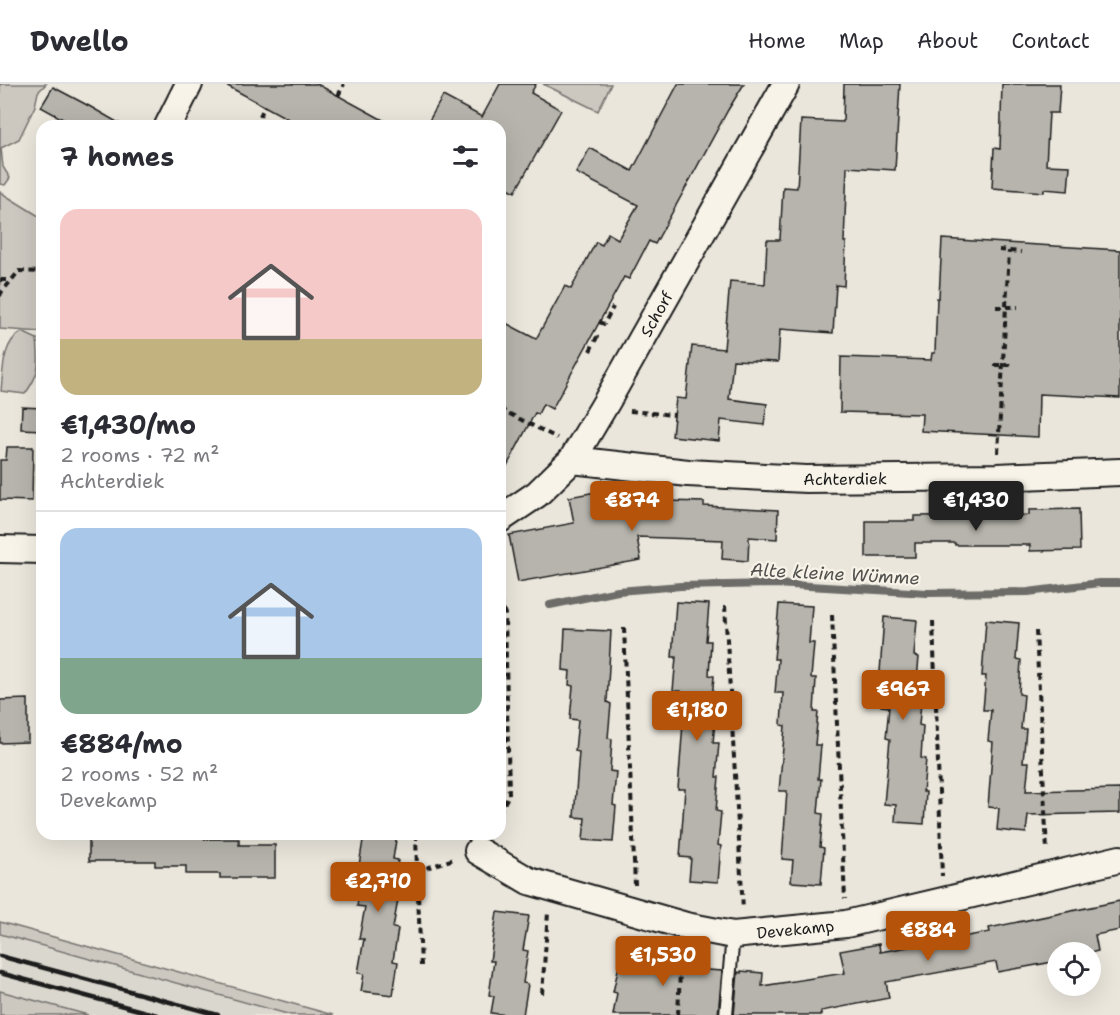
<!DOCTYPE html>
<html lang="en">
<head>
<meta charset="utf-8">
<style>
  body { margin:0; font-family:"Shantell Sans",sans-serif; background:#f2f2f3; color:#2b2b33; height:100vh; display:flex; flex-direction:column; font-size:22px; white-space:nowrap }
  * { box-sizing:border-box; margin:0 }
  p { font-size:20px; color:#7c7c81 }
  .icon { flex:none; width:33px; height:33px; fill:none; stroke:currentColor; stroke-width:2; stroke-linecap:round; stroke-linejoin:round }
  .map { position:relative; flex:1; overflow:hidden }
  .details { position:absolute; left:36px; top:36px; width:470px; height:720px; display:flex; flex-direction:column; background:#fff; border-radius:18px; box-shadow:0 6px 24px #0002 }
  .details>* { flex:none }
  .fabs { position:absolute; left:1047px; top:858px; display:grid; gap:12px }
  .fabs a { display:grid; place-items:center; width:54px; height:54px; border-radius:50%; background:#fff; box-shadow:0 6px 24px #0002; font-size:30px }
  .price { position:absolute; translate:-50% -51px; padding:0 14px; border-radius:6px; background:#b45309; color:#fff; font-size:20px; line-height:39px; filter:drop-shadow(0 2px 3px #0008) }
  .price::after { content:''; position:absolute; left:50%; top:36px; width:18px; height:14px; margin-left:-9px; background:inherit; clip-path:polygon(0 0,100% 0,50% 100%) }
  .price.on { background:#222; color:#fff }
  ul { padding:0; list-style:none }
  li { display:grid; align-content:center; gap:12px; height:318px; padding:0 24px }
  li+li { border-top:2px solid #e1e1e2 }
  li span { display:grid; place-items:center; height:186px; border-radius:18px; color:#555 }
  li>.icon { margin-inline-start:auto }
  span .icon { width:108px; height:108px; fill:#fffc; stroke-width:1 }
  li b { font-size:26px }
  h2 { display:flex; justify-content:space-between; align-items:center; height:72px; padding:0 24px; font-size:26px }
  header { display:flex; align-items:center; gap:36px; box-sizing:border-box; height:84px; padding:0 30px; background:#fff; border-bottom:2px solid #e1e1e2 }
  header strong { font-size:28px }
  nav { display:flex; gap:33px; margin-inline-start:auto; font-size:21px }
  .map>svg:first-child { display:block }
  .built { fill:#dad7ce }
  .green { fill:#ccc8c0; stroke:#74726e; stroke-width:1.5 }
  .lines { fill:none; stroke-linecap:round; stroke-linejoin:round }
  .stream { stroke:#6d6c68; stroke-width:8 }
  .building { fill:#b6b4ac; stroke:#1c1c1c; stroke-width:1.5 }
  .lane-casing { stroke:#1c1c1c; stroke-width:16 }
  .street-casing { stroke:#1c1c1c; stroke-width:30 }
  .path { stroke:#1c1c1c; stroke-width:4; stroke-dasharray:6 4.5; stroke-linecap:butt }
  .lane { stroke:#f7f3e8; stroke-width:12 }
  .street { stroke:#f7f3e8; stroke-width:26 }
  .rail { stroke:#1c1c1c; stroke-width:4.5 }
  .labels { text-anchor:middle; stroke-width:4.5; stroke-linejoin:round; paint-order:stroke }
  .street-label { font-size:16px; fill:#1c1c1c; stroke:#f7f3e8 }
  .water-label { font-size:18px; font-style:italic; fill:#52514e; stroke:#f7f3e8 }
</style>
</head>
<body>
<header>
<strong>Dwello</strong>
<nav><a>Home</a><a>Map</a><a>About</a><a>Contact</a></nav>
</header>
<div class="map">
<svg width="1120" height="931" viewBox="0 0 1120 931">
  <rect width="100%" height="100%" fill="#eae6dc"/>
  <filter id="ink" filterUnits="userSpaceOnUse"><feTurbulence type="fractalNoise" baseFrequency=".0167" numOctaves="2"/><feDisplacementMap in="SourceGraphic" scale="12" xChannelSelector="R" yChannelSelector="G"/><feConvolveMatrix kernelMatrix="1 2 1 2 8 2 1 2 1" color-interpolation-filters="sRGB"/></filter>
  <g filter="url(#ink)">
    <path class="built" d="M0,850L291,931H88L0,907Z"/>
    <g class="green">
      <path d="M0,0H46L38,8L35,22L19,55L1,64L3,83L10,94L5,101L0,100Z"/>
      <path d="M543,0H611L598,27Z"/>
      <path d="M0,108L42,134V248L0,245Z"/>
      <path d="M22,248L37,255C39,281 41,288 25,310L1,307C3,288 2,258 22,248Z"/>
      <path d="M0,838L333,931H291L0,850Z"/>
      <path d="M0,907L88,931H0Z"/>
    </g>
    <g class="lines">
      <path class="stream" d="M550,521L618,507L681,502L775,500L927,509L1028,508L1099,499H1120"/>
    </g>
    <g class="building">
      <path d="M224,0H317L394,42H301Z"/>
      <path d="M500,0H536L531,9L561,26L515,108L500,99V42H426L443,12L482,33Z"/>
      <path d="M678,0H744L728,26L655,160L649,157L629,195L624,193L552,325L543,320L538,330L535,329L500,395V236L536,255L565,202L571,205L596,158L602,161L608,149L618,155L638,121L576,89L590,64L632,87Z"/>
      <path d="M844,0H900L895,86L847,83L844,158H846L844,202L836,201L833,249L780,245L778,278L733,276L729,315L767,320L764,341L721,336L719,357L672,352L676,314L686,315L692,262L724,265L730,197L765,200L767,156H780L783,103L797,104L801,36L843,38Z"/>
      <path d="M1002,0H1060L1058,29H1049L1046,81L1070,82L1068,107L1044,105V108L992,104L994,64L1000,65Z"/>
      <path d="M53,3L89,22L124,42H59L63,35L41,23Z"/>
      <path d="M942,155L1120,166V314L1039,310L1038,353L921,347L922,330L840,328L841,273L931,276L932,269H935L937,214H939Z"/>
      <path d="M22,323L42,324V346L21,345Z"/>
      <path d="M7,363H33L32,417L0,416V376H6Z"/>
      <path d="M628,402L630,416L704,418V422L778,426L777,455L749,453L748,477L722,475L723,456L637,453L641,476L518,498L509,451L574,439L569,413Z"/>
      <path d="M1079,425L1080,466L1030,467V461H955V459H915V473H866V437H914V432L1029,431V426Z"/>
      <path d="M676,518L709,520L706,557H711L709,591L714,592L711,626H716L713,659H719L716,693H719L716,727L721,728L718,761L721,762L718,798L689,796L691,774L680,773L685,705H678L683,639H678L681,607H673L676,573H672Z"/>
      <path d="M779,520L812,522L809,559H814L811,594H816L814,628H818L815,661H821L818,695H821L818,729L823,730L820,763L824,764L821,800L791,798L793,776L782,775L787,707H779L785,642L781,641L783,609H775L778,575H774Z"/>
      <path d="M884,533L917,536L914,572L919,573L916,607H922L919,641L923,642L921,674L926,675L923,708H926L924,740L895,738L896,721L884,720L890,655L886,654L889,623L881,622L884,589L880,588Z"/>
      <path d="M986,536L1019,539L1016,575L1021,576L1019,610L1024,611L1021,645H1026L1023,678H1029L1026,707L1120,705V729L1028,731L1026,749L997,746L999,724L988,723L993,658L988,657L991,626H983L986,592H982Z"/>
      <path d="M565,545L611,547L607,618L611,620L608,654L612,655L610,687L616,688L613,721L616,722L613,758L583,756L585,734L574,733L579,668L575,667L578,636L570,635L573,602L569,601L570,587L563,586Z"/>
      <path d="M28,615V658L0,659V616Z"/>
      <path d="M89,750H204V755H239V761H275V794H220V790H186V782H155V777H89Z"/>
      <path d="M364,750H397L393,775L398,776L393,809L399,810L393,844L398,845L393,877L398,878L393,911L361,907L364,890L358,889L364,855H359L365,823L357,822L362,789L358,788Z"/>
      <path d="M1120,817V846L1095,851L1098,867L1090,869L1058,868V877L998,888L996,878L886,898L889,914L821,927V931H734L738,888L741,889V887L763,889L762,902L845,889L840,867L879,860L880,868L990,848L989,844Z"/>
      <path d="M497,828L529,832L523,866L528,867L523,899L528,900L523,931H507L491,929L494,912L489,911L494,877H490Z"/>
      <path d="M624,859L655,866L651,882L722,887L718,931H613L617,909L613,908Z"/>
    </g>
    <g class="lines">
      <defs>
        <path id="lane" d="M726,931L733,851"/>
        <g id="street">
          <path d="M168,42L189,0"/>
          <path id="s1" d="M572,376L688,389L806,395L997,393L1120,388"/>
          <path id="s2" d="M500,435L537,410L572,376L607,317L786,0"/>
          <path d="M0,465L42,466"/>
          <path id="s3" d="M478,767L529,797L686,842L733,851L846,840L1120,775"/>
        </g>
      </defs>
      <use href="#lane" class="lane-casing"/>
      <use href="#street" class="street-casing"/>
      <g class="path">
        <path d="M338,12L344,0"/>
        <path d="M255,42L265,22"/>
        <path d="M999,166L1021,168"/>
        <path d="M0,196H10"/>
        <path d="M0,212L1,209L19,187L42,188"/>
        <path d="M996,223H1018"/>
        <path d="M599,238L604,240L613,223"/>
        <path d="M590,267L597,253L592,251"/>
        <path d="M994,281H1014"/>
        <path d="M500,325L557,354"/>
        <path d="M630,327L674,331"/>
        <path d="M998,369L1009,167"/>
        <path d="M500,516L505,530L509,711L500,727"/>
        <path d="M725,522L743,825"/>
        <path d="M832,531L845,815"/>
        <path d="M933,537L942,792"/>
        <path d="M624,544L635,801"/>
        <path d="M1036,547L1047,767"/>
        <path d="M416,750L417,787"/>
        <path d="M421,882L417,787L454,775"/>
        <path d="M542,910L548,829"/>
        <path d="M678,931L681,866"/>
      </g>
      <use href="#lane" class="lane"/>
      <use href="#street" class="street"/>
      <g class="rail">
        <path d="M0,872L218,931"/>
        <path d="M0,889L157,931"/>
      </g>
    </g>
  </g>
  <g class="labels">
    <g class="street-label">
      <text dy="6" stroke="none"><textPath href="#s2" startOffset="262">Schorf</textPath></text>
      <text dy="6" stroke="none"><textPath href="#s1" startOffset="274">Achterdiek</textPath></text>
      <text dy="6" stroke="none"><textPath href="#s3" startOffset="333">Devekamp</textPath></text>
    </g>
    <g class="water-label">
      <text transform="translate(835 490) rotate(3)" y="6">Alte kleine Wümme</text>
    </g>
  </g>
</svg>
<div class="fabs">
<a><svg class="icon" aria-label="locate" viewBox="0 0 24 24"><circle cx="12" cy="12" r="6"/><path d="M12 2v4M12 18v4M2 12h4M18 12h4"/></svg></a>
</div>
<b class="price" style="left:632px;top:448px">€874</b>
<b class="price on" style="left:976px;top:448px">€1,430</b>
<b class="price" style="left:903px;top:637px">€967</b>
<b class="price" style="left:697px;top:658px">€1,180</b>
<b class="price" style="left:378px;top:829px">€2,710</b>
<b class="price" style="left:928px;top:878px">€884</b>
<b class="price" style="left:663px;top:903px">€1,530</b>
<section class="details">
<h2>7 homes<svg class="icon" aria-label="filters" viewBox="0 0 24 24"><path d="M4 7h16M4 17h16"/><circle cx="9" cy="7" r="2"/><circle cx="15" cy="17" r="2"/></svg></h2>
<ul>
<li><span style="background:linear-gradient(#f6c9c9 70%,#c2b280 0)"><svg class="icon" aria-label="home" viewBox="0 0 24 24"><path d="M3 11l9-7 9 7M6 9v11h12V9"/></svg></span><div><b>€1,430/mo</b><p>2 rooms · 72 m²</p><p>Achterdiek</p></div></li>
<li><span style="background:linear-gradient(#a9c7e8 70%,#7fa58c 0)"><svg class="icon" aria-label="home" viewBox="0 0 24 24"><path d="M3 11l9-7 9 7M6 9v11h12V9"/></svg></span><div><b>€884/mo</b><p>2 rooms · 52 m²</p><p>Devekamp</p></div></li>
</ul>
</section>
</div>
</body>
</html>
